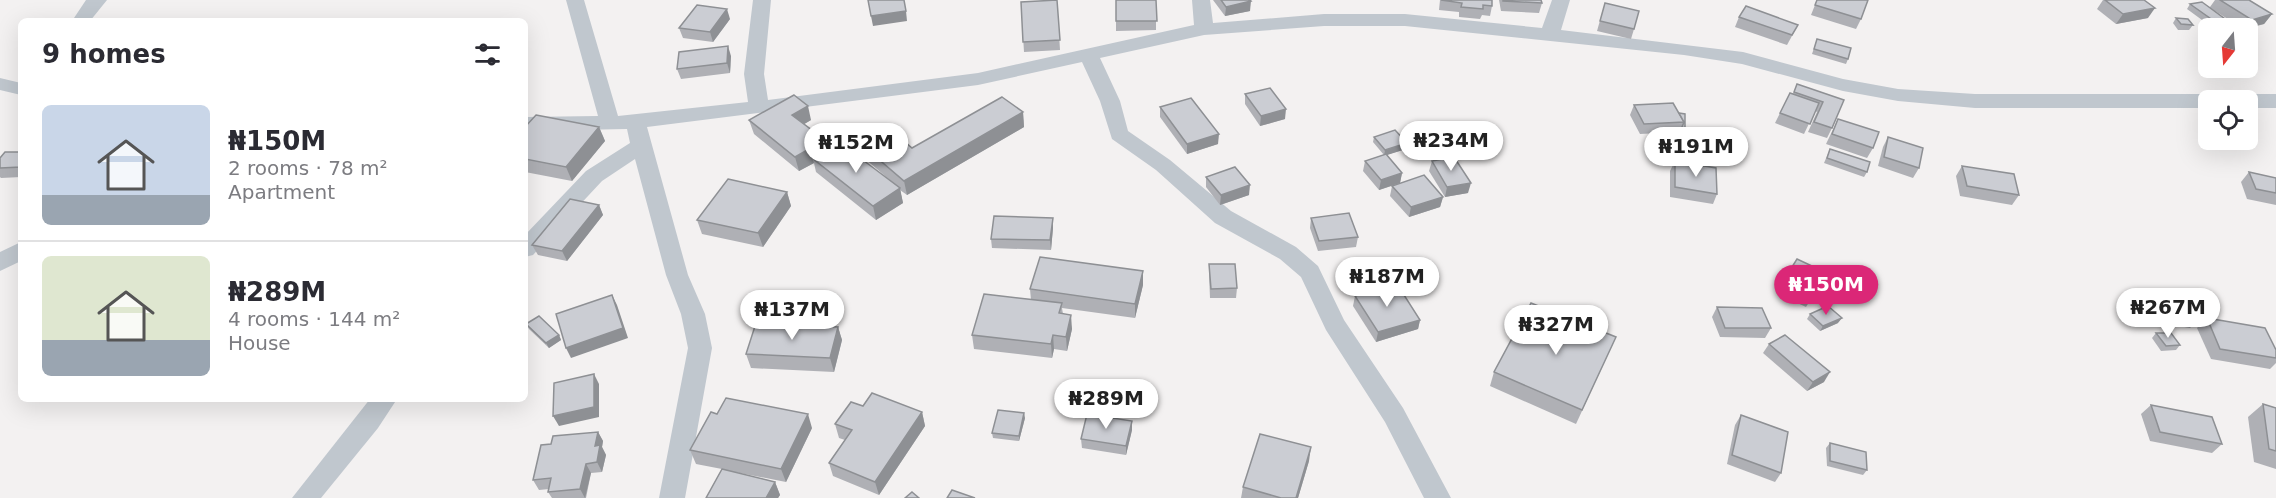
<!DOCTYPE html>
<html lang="en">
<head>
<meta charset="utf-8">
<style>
  body { margin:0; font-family:"DejaVu Sans",sans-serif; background:#f7f7f7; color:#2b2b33; height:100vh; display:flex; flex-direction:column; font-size:22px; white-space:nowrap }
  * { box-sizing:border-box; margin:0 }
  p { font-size:20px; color:#7c7c81 }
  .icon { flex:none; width:33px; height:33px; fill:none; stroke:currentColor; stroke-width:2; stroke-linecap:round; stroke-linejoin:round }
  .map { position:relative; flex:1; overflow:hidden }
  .side { position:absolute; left:18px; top:18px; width:510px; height:384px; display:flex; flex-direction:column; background:#fff; border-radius:9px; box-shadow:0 6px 24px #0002 }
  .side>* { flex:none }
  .needle { width:39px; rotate:197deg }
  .buttons { position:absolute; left:2198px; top:18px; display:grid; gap:12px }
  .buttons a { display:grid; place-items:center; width:60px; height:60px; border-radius:9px; background:#fff; box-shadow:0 6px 24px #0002; font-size:30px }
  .price { position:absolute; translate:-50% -51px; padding:0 14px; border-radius:21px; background:#fff; color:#222; font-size:20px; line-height:39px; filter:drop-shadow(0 2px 3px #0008) }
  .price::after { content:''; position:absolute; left:50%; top:36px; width:18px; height:14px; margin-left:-9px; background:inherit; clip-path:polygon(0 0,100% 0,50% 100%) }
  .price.on { background:#db2777; color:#fff }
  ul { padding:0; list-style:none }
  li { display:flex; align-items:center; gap:18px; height:150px; padding:0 24px }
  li+li { border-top:2px solid #e1e1e2 }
  li span { display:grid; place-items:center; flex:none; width:168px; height:120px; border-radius:9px; color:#555 }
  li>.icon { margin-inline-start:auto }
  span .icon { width:72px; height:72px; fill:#fffc; stroke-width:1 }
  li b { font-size:26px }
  h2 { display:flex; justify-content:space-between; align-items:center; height:72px; padding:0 24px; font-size:26px }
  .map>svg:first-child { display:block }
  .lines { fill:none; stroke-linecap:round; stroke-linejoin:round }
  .street { fill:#c0c7ce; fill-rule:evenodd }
  .wall { fill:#afb0b5 }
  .shaded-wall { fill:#8e9094 }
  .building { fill:#cbcdd3; stroke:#8e9094; stroke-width:1.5 }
</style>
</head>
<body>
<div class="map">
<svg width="2276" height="498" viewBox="0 0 2276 498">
  <rect width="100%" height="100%" fill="#f3f1f1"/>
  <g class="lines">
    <g class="street">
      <path d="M86,0H107L90,21H72Z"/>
      <path d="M566,0H584L618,116L748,102L744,74L753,0H771L764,74L768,100L978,73L1194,25L1192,0H1210L1213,23L1324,14H1405L1542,28L1552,0H1570L1561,30L1743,52L1843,79L1898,89L1975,94H2208L2215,96L2218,100H2208V108H1975L1898,101L1843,91L1742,64L1684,55L1405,26H1324L1204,35L1100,58L1120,101L1128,131L1170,160L1231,211L1296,247L1318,266L1344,320L1403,408L1451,498H1424L1385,422L1326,330L1301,277L1280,259L1215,223L1156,170L1112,139L1100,101L1082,62L978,85L647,127L688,275L705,314L712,348L685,498H659L688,348L681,314L666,275L635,159L602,181L533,255L525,257V235L586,171L630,143L627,129L525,131V117L598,116Z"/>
      <path d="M0,78L21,83V95L0,90Z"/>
      <path d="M2247,94H2276V108H2247V100H2237L2240,96Z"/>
      <path d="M21,242V261L0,271V252Z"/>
      <path d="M370,399H397L378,428L321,498H292Z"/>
    </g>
  </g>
  <g class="wall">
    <path d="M1057,0L1060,50L1024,52L1021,2Z"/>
    <path d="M1116,0H1156V30L1116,31Z"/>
    <path d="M1213,0H1250V11L1225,16Z"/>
    <path d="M1440,0H1492V6L1490,16L1482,15L1480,19L1459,17V12L1439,10Z"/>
    <path d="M1499,0H1541L1542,3L1539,13L1501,11Z"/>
    <path d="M1817,0H1868L1861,19L1856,29L1811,15Z"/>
    <path d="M2103,0H2144L2148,18L2116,24L2097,9Z"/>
    <path d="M2215,0H2249L2272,14L2264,24L2247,29L2242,28L2215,11L2236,27L2234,28H2213L2187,9L2190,4L2210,7Z"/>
    <path d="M1605,3L1634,29L1631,39L1597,31Z"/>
    <path d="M1739,17L1798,25L1787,45L1735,27Z"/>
    <path d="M2176,18L2193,25L2189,30H2178L2173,23Z"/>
    <path d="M730,19L713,42L683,38L679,28Z"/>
    <path d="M1817,39L1848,59L1846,64L1812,54Z"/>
    <path d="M731,56L730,73L681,79L677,69Z"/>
    <path d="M1797,84L1844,100L1832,128L1827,138L1808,132L1817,112L1815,111L1804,134L1775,123L1790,93L1793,94Z"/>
    <path d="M1245,94L1285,119L1260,126L1245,104Z"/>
    <path d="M1634,105L1685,114V128L1683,133L1679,132L1640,134L1630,115Z"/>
    <path d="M1160,107L1218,144L1187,154L1160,117Z"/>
    <path d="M1023,112L1024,127L907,195L900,190L903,203L876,220L816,172L814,163L799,171L754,134L749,120H811L804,124L825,140L827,149L891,181L864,158L861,144L912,148Z"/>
    <path d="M1838,119L1873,148L1867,158L1826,144Z"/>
    <path d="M525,127H599L605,141L572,181L525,172Z"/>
    <path d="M1374,137L1407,143L1406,149L1386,155L1402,173L1400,183L1379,190L1363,171L1365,161L1384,155L1373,142Z"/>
    <path d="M1888,137L1919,168L1913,178L1878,166L1883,147Z"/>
    <path d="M1830,149L1867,172L1864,177L1824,163Z"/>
    <path d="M21,152V177L1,178L0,177V158Z"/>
    <path d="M1432,161L1468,193L1445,197L1429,171Z"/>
    <path d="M1675,161L1717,194L1713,204L1670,197V171Z"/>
    <path d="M1962,166L2019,195L2012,205L1960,196L1956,176Z"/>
    <path d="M2249,172L2276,178V205L2247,199L2241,182Z"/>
    <path d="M1206,177L1249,195L1220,205L1206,187Z"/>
    <path d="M1392,186L1443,197L1440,207L1409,217L1390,196Z"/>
    <path d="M787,192L791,206L763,247L702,234L697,220Z"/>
    <path d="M599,205L603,215L567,261L538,255L532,245Z"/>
    <path d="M1311,218L1358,237L1356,247L1318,251L1310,228Z"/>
    <path d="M1053,228L1051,250L992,248L991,239Z"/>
    <path d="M1209,264L1237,288L1236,298H1210L1209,274Z"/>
    <path d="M1143,271V285L1135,318L1062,308L1063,314L1072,329L1067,351L1054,349L1052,358L974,349L972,335L1031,300L1030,289Z"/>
    <path d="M1827,273L1806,307L1776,293L1782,283Z"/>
    <path d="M1355,296L1420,320L1418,329L1376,342L1353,306Z"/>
    <path d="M1717,307L1771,328L1765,338L1720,337L1712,317Z"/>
    <path d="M2173,308L2195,323L2190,328L2173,325L2168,313Z"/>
    <path d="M1810,314L1838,323L1820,331L1807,319Z"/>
    <path d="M2207,318L2276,350V363L2270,369L2211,359L2197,328Z"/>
    <path d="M526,324L559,335L561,340L549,348L529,329Z"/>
    <path d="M838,327L842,340L834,372L751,368L746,354Z"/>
    <path d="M2156,333L2180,345L2176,350L2161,351L2152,338Z"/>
    <path d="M1616,337L1576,424L1490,386L1494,372Z"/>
    <path d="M1769,344L1824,382L1807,391L1763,353Z"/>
    <path d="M2263,404L2276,408V469L2254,462L2248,417Z"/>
    <path d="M2151,405L2222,444L2212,453L2150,441L2141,414Z"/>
    <path d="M863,406L922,412L925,426L879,495L833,476L829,463L845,440L839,438L835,424Z"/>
    <path d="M1741,415L1781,473L1775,482L1727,464L1735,425Z"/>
    <path d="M1025,418L1019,441L993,438L992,433Z"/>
    <path d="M812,428L786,482L724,470L775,482L780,495L778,498H706L722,469L696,464L690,450Z"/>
    <path d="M1132,430L1126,455L1082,448L1081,439Z"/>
    <path d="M598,432L603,441L602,447L606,455L602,472L591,473L586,498H552L548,492L549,489L539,490L533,480L551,444Z"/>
    <path d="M1830,443L1867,470L1863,475L1827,466L1826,448Z"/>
    <path d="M1309,461L1298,498H1241L1243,487Z"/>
  </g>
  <g class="shaded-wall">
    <path d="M1251,1L1250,11L1225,16L1226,7Z"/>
    <path d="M2155,8L2148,18L2116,24L2123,14Z"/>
    <path d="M727,9L730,19L713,42L710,32Z"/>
    <path d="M906,11L907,21L873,26L871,16Z"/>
    <path d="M2272,14L2264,24L2244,28L2252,20Z"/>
    <path d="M728,46L731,56L730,73L727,63Z"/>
    <path d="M808,106L811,120L796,129L792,115Z"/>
    <path d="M1286,109L1285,119L1260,126L1261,116Z"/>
    <path d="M1023,112L1024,127L907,195L904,181Z"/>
    <path d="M599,127L605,141L572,181L566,167Z"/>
    <path d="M1219,134L1218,144L1187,154V144Z"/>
    <path d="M825,140L828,155L812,158L814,163L799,171L795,157Z"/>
    <path d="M1407,143L1406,149L1384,156L1385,150Z"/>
    <path d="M1402,173L1400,183L1379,190L1381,180Z"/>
    <path d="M1471,183L1468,193L1445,197L1447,187Z"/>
    <path d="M1250,185L1249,195L1220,205L1221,195Z"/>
    <path d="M900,188L903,203L876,220L873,206Z"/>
    <path d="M787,192L791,206L763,247L758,233Z"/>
    <path d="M1443,197L1440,207L1409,217L1411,207Z"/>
    <path d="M599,205L603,215L567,261L562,251Z"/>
    <path d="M1053,218V228L1051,250L1050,240Z"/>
    <path d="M1143,271V285L1135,318V304Z"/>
    <path d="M612,295L617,305L628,338L571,358L566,348Z"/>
    <path d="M1071,315L1072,329L1067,351L1066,337Z"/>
    <path d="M1842,318L1838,323L1820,331L1823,326Z"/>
    <path d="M1420,320L1418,329L1376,342L1378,332Z"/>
    <path d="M838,327L842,340L834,372L830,358Z"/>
    <path d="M559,335L561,340L549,348L546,343Z"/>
    <path d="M1053,335L1054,349L1052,358L1051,344Z"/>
    <path d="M1830,372L1824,382L1807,391L1813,382Z"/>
    <path d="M594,374L599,384V417L559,426L553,416Z"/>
    <path d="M922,412L925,426L879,495L875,482Z"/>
    <path d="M1024,413L1025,418L1019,441V436Z"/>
    <path d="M808,414L812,428L786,482L781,469Z"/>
    <path d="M1132,421V430L1126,455V446Z"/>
    <path d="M598,432L603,441L602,447L606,455L602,472L597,462L595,446Z"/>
    <path d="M1311,447L1309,461L1298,498H1296Z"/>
    <path d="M586,464L591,473L585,498L580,489Z"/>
    <path d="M775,482L780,495L778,498H766Z"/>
  </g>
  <g class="building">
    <path d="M868,0H904L906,11L871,16Z"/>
    <path d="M1057,0L1060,40L1023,42L1021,2Z"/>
    <path d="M1116,0H1156L1157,21H1116Z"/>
    <path d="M1221,0H1250L1251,1L1226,7Z"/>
    <path d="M1441,0H1492V6L1483,5V9L1461,7L1462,3Z"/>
    <path d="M1503,0H1541L1542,3L1503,1Z"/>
    <path d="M1817,0H1868L1861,19L1815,5Z"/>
    <path d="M2105,0H2144L2155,8L2123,14Z"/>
    <path d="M2220,0H2249L2272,14L2252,20Z"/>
    <path d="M2202,2L2236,27L2224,28L2190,4Z"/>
    <path d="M1605,3L1639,11L1634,29L1600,21Z"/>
    <path d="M697,5L727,9L710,32L679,28Z"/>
    <path d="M1746,6L1798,25L1792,35L1739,17Z"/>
    <path d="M2176,18L2188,19L2193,25L2181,24Z"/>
    <path d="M1817,39L1851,48L1848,59L1814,49Z"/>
    <path d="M728,46L727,63L677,69L679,52Z"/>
    <path d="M1797,84L1844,100L1832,128L1814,122L1823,102L1794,92Z"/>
    <path d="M1270,88L1286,109L1261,116L1245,94Z"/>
    <path d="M1790,93L1819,103L1810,124L1780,113Z"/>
    <path d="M794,95L808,106L792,115L825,140L795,157L749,120Z"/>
    <path d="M1002,97L1023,112L904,181L861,144L889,128L912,148Z"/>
    <path d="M1191,98L1219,134L1187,144L1160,107Z"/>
    <path d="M1673,103L1684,122L1644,124L1634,105Z"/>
    <path d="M1679,113L1685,114V128L1682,127L1684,122Z"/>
    <path d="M536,115L599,127L566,167L525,159V127Z"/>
    <path d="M1838,119L1879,132L1873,148L1832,134Z"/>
    <path d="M1395,130L1407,143L1385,150L1374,137Z"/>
    <path d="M1888,137L1923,148L1919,168L1884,157Z"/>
    <path d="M839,142L900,188L873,206L812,158Z"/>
    <path d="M1830,149L1870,162L1867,172L1827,158Z"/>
    <path d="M5,152H21V167L0,168V158Z"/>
    <path d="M1386,154L1402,173L1381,180L1365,161Z"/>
    <path d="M1454,157L1471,183L1447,187L1432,161Z"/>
    <path d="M1675,161L1716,168L1717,194L1675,187Z"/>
    <path d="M1962,166L2014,174L2019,195L1967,186Z"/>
    <path d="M1235,167L1250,185L1221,195L1206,177Z"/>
    <path d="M2249,172L2276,178V193L2256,189Z"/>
    <path d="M1424,175L1443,197L1411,207L1392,186Z"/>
    <path d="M728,179L787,192L758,233L697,220Z"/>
    <path d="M570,199L599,205L562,251L532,245Z"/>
    <path d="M1349,213L1358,237L1319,241L1311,218Z"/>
    <path d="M994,216L1053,218L1050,240L991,239Z"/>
    <path d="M1040,257L1143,271L1135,304L1030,289Z"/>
    <path d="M1797,259L1827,273L1812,297L1782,283Z"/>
    <path d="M1209,264H1235L1237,288L1211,289Z"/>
    <path d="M1397,284L1420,320L1378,332L1355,296Z"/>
    <path d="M984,294L1062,303L1059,313L1071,315L1066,337L1053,335L1051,344L972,335Z"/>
    <path d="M612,295L623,328L566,348L556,314Z"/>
    <path d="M1531,303L1616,337L1582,410L1494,372Z"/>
    <path d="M1828,306L1842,318L1823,326L1810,314Z"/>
    <path d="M1717,307L1762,308L1771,328H1725Z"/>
    <path d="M2173,308L2190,311L2195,323L2178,320Z"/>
    <path d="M539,316L559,335L546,343L526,324Z"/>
    <path d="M2207,318L2265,328L2276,350V358L2220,349Z"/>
    <path d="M756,323L838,327L830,358L746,354Z"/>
    <path d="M2156,333H2171L2180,345L2166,346Z"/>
    <path d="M1785,335L1830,372L1813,382L1769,344Z"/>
    <path d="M594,374V407L553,416L554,383Z"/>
    <path d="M872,393L922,412L875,482L829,463L852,430L835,424L851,402L863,406Z"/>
    <path d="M726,398L808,414L781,469L690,450L711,412L717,414Z"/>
    <path d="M2263,404L2276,408V451L2269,449Z"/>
    <path d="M2151,405L2212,417L2222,444L2160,432Z"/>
    <path d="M998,410L1024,413L1019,436L992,433Z"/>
    <path d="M1087,414L1132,421L1126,446L1081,439Z"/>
    <path d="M1741,415L1788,432L1781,473L1732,455Z"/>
    <path d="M598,432L595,446L600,445L597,462L586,464L580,489L548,492L551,478L533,480L541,445L551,444L553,436Z"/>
    <path d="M1260,434L1311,447L1296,498H1281L1243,487Z"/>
    <path d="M1830,443L1866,452L1867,470L1830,461Z"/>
    <path d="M722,469L775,482L766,498H706Z"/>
    <path d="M952,490L975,498H947Z"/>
    <path d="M912,492L919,498H905Z"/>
  </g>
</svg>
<div class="buttons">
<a><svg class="needle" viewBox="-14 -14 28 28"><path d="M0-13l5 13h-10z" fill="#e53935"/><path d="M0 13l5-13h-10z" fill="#7c7c81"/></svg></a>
<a><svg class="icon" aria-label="locate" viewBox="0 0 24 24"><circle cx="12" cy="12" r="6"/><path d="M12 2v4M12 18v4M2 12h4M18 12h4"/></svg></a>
</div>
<b class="price" style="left:1451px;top:172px">₦234M</b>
<b class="price" style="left:856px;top:174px">₦152M</b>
<b class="price" style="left:1696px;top:178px">₦191M</b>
<b class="price" style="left:1387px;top:308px">₦187M</b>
<b class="price on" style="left:1826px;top:316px">₦150M</b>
<b class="price" style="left:2168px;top:339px">₦267M</b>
<b class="price" style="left:792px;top:341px">₦137M</b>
<b class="price" style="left:1556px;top:356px">₦327M</b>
<b class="price" style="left:1106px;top:430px">₦289M</b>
<section class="side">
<h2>9 homes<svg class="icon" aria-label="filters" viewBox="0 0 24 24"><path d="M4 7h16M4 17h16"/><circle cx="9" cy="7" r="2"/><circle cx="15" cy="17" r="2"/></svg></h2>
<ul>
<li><span style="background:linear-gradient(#c9d6e8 75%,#9aa5b1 0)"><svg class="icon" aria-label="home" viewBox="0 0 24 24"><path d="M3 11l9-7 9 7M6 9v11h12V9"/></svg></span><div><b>₦150M</b><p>2 rooms · 78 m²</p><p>Apartment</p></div></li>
<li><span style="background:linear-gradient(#dfe7d0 70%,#9aa5b1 0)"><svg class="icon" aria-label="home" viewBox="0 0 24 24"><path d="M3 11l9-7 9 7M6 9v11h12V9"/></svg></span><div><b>₦289M</b><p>4 rooms · 144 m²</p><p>House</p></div></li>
</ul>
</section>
</div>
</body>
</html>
